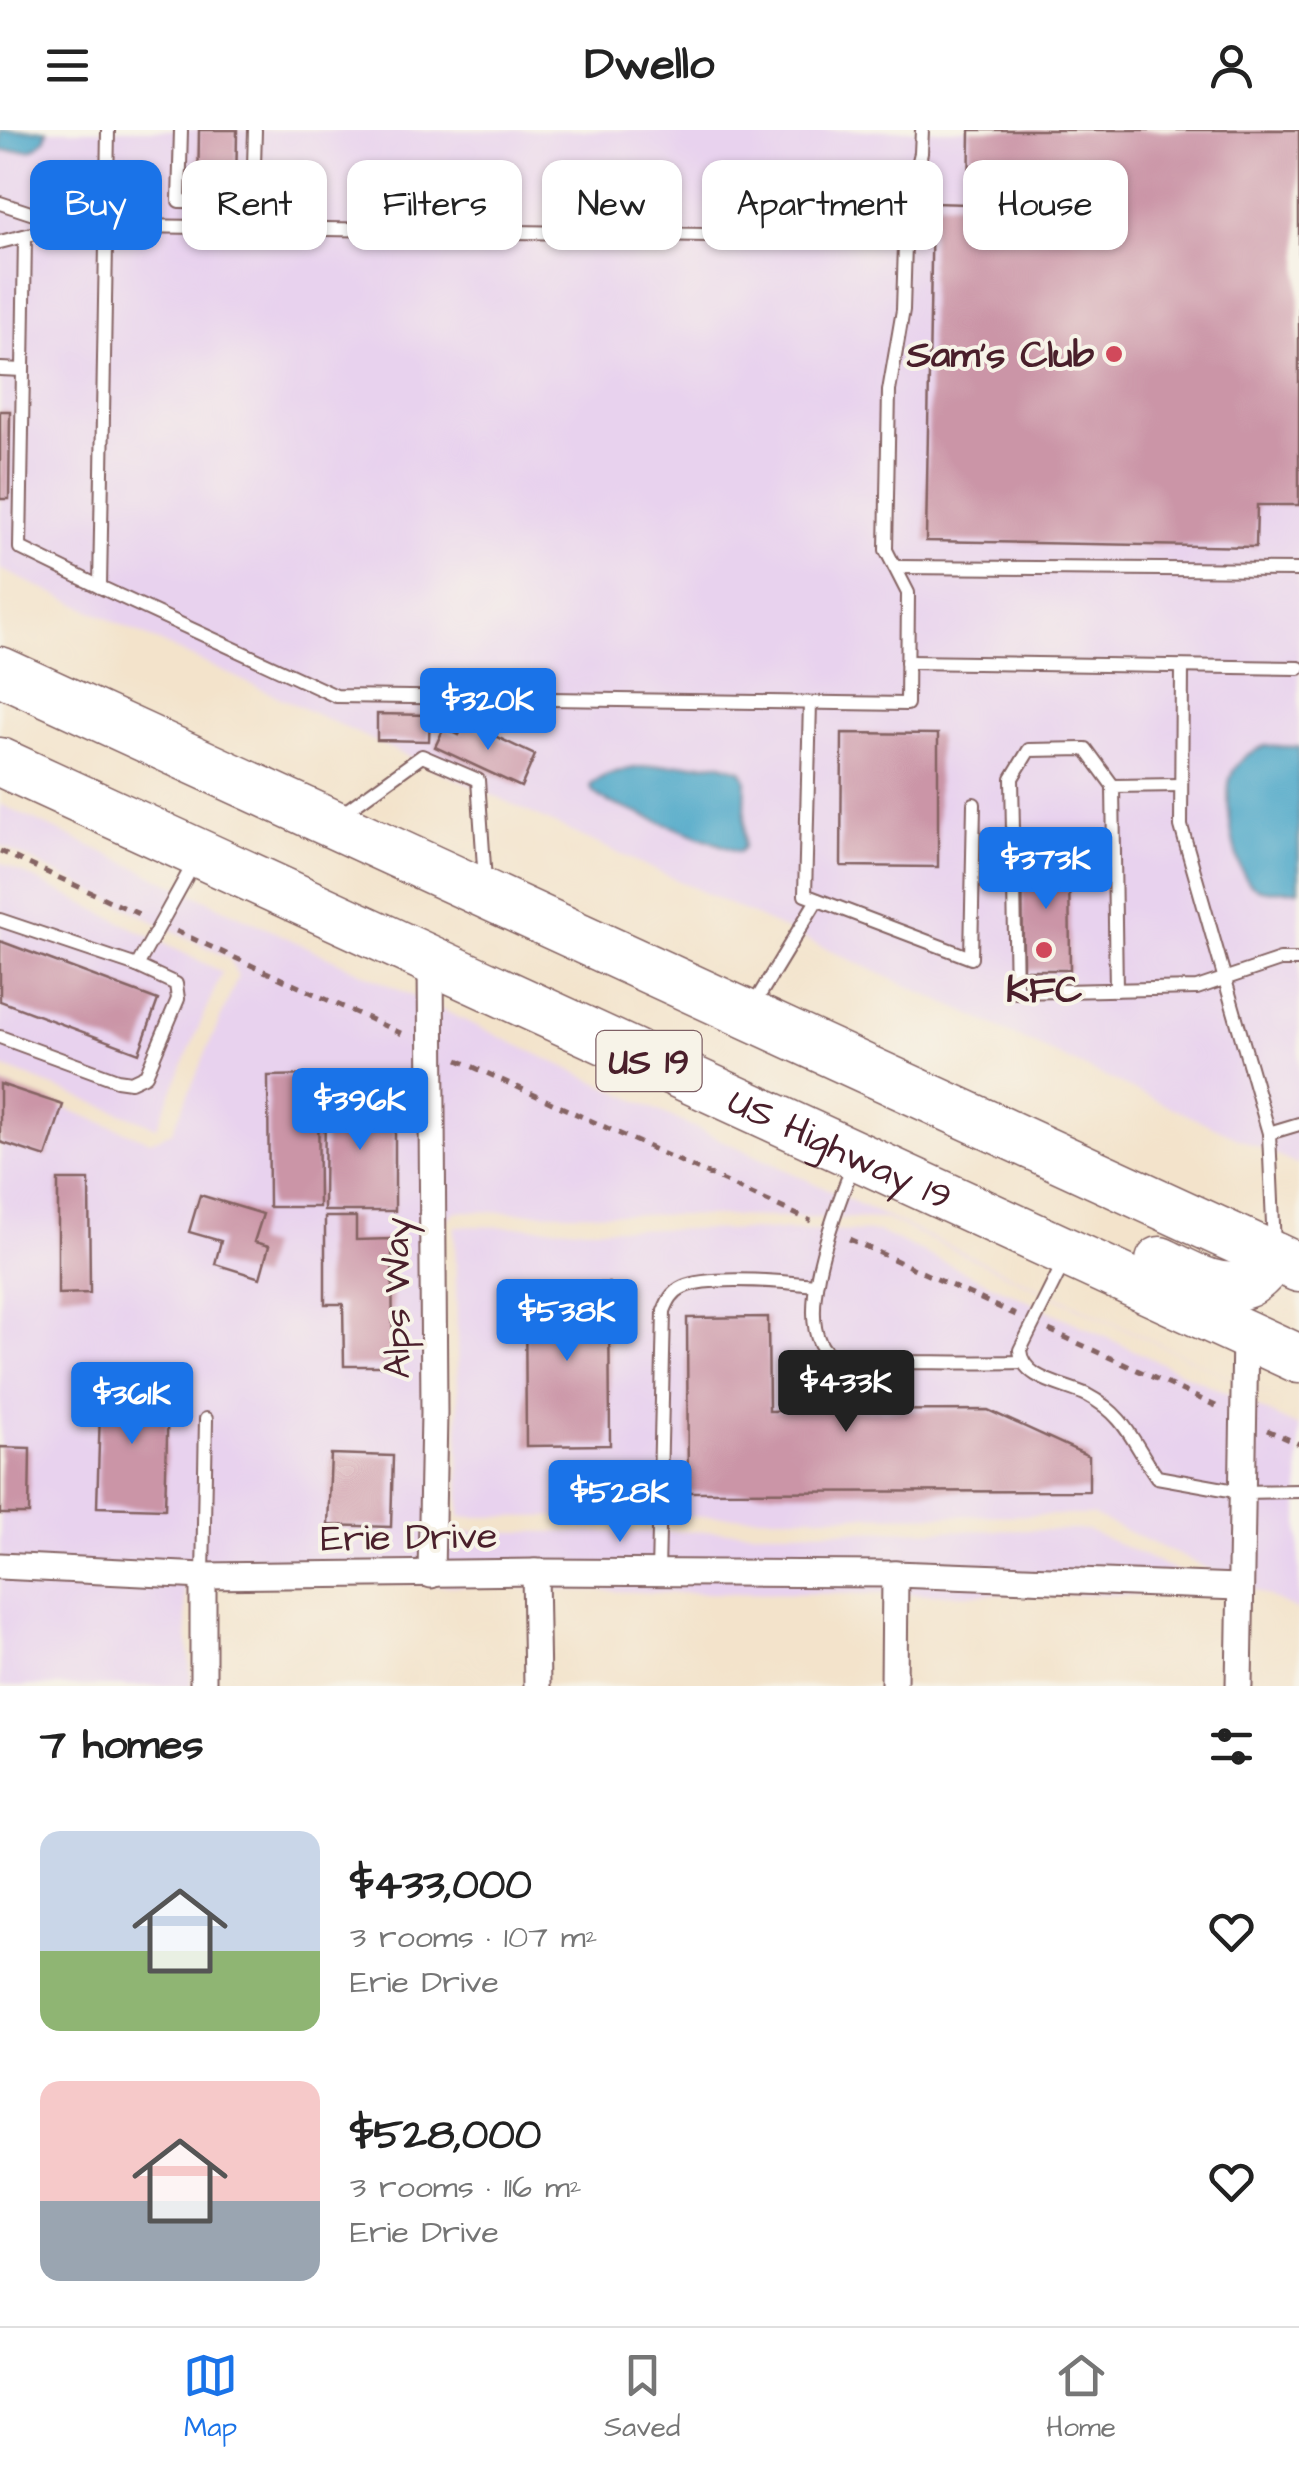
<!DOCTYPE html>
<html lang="en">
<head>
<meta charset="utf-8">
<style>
  body { margin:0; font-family:"Architects Daughter",sans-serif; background:#f6f6f6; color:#222; height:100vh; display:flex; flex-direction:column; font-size:38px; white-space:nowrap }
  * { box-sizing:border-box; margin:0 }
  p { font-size:32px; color:#767676 }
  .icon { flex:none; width:55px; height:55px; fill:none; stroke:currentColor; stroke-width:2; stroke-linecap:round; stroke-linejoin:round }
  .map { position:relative; height:1556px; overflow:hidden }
  .side { display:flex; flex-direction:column; background:#fff; flex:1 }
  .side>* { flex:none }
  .banner { position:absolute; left:30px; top:30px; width:1240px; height:90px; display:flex; gap:20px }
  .price { position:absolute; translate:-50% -85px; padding:0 22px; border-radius:10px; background:#1a73e8; color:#fff; font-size:32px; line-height:65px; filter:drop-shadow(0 2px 5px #0008) }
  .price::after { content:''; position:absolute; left:50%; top:60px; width:30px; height:22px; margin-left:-15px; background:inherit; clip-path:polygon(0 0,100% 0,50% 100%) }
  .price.current { background:#222; color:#fff }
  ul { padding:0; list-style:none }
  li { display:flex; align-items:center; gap:30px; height:250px; padding:0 40px }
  li span { display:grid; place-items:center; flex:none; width:280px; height:200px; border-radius:20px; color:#555 }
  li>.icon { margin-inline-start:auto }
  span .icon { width:120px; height:120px; fill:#fffc; stroke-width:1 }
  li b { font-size:42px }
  h2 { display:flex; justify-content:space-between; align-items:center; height:120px; padding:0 40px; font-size:42px }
  .tag { padding:0 35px; border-radius:20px; background:#fff; box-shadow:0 2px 8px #0004; font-size:35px; line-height:90px }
  .tag.current { background:#1a73e8; color:#fff }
  header { display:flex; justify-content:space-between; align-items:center; height:130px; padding:0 40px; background:#fff; font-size:45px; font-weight:800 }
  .tab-bar { display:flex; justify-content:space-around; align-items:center; height:140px; border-top:2px solid #e0e0e0; background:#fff; font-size:28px; color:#767676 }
  .tab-bar a { display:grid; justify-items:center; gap:5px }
  .tab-bar .current { color:#1a73e8 }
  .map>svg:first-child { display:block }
  .built { fill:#e8d2ee }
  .water { fill:#49a6c8; stroke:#4a627a; stroke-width:2.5 }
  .building { fill:#cb95a7 }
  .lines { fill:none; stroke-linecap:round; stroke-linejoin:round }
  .lane-casing { stroke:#856463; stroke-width:16 }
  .street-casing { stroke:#856463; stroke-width:29 }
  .highway-casing { stroke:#856463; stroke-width:51 }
  .path { stroke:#856463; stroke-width:5; stroke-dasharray:8 8; stroke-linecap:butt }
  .lane { stroke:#fff; stroke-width:12 }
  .street { stroke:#fff; stroke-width:25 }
  .highway { stroke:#fff; stroke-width:48 }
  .poi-dot { fill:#d1495b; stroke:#f7f3e8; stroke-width:4 }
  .labels { text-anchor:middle; stroke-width:8; stroke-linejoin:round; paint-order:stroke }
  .shield { fill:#f7f3e8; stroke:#7e5f64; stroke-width:2.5 }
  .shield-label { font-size:35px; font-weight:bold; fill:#4a1f2b }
  .poi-label { font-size:38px; font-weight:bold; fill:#4a1f2b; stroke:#f7f3e8; text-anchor:end }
  .street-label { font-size:38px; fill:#4a1f2b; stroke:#f7f3e8 }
</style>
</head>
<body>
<header><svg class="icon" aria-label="menu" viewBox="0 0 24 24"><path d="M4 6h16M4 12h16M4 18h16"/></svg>Dwello<svg class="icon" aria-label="person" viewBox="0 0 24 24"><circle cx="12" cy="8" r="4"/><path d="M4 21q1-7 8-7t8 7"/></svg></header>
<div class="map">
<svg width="1299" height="1556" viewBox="0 0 1299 1556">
  <rect width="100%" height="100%" fill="#f7f3e8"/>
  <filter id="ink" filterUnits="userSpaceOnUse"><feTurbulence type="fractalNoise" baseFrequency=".01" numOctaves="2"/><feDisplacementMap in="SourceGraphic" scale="20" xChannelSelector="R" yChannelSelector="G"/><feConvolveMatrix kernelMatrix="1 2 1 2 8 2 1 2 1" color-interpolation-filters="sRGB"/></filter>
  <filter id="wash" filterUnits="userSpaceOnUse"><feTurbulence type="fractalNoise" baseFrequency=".0048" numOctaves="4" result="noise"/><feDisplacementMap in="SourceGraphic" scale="40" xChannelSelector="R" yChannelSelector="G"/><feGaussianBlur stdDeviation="2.25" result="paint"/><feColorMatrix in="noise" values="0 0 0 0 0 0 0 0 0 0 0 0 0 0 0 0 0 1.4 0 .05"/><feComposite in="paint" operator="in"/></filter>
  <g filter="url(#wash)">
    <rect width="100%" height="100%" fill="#f3e3cb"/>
    <g class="built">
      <path d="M0,0H1299V1036L0,439Z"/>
      <path d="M0,674L1299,1279L886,1089L456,1081L438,1096L443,1387L460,1402L1088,1400L1229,1465L669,1463L183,1446L191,1556H0V953L150,1011L172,1002L238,847L230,829L0,715Z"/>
      <path d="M0,732L222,842L157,997L0,936Z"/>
      <path d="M455,1096L879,1102L1299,1297V1481L1092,1385L460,1387Z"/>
    </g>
    <g class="water">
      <path d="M0,0H47L45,10L32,20L0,21Z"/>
      <path d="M1265,616L1299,617V760C1284,760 1266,763 1253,756C1234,745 1223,665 1231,646C1238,628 1249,623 1265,616Z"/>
      <path d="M718,633L741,640L746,649L744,717L739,722L608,672L594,663L590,656C613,631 684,636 718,633Z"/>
    </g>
    <g id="blocks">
      <g class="building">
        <path d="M199,0H237L236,66L198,65Z"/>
        <path d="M970,0H1299V375H1257L1256,417L926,411L932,73L969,74Z"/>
        <path d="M0,281H10L9,369H0Z"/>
        <path d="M377,584L430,585L429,611L377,610Z"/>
        <path d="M465,592L535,625L521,657L435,617L444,598L459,605Z"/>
        <path d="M842,603L938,604V737L841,736Z"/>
        <path d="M1022,712H1031V728H1069L1070,840H1023Z"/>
        <path d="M0,811L158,870L139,923L0,871Z"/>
        <path d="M318,945L319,1077H269L268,946Z"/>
        <path d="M0,954L63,975L46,1027L0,1012Z"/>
        <path d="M325,964L395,965V1081H324Z"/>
        <path d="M58,1050H89L90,1163L58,1164Z"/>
        <path d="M200,1065L263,1084L254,1112L269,1116L260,1148L215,1134L221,1111L189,1102Z"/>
        <path d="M325,1087H356V1110L392,1109L393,1236H344L343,1174H325Z"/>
        <path d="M525,1153H609L610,1315L526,1316Z"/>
        <path d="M768,1187L769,1281L988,1280L1089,1326V1361L688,1362L687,1188Z"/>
        <path d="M101,1249L143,1250L142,1270H168L165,1379L97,1377Z"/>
        <path d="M0,1317L30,1318L29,1384H0Z"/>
        <path d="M331,1324L393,1326L391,1397L328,1395Z"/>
      </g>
    </g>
  </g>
  <g filter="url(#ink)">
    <use href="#blocks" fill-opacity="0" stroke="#856463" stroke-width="2.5"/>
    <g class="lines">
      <defs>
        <g id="lane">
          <path d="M108,0L100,457L336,566L907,574L908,463L886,420L889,261L903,180L906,81L921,23L922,0"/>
          <path d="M181,0L179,71L253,72L255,0"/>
          <path d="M0,73L67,95L0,112"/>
          <path d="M67,95L905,108"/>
          <path d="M0,239L23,240L25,106"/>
          <path d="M23,240L20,418L100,457"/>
          <path d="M895,437L1299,440"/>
          <path d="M907,532L1299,538"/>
          <path d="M1182,537L1181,696L1269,1003L1274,1117"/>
          <path d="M810,573L805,765L971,828L974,674"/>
          <path d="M1113,656L1086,619L1029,620L1012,648L1016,862L1197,858L1280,830H1299"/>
          <path d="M339,686L422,626L478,650L485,751"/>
          <path d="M0,790L137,836L194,733"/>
          <path d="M1116,860L1113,656L1181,655"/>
          <path d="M751,879L817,770"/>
          <path d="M0,907L117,950L131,952L146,945L178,869L176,854L137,836"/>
          <path d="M1269,1003L1299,994"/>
          <path d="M853,1035C839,1072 783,1207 837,1229C852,1235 874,1232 890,1232C934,1232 978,1233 1021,1232"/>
          <path d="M1065,1130L1020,1220C1022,1250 1064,1254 1087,1265C1127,1286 1132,1312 1157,1347L1241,1362L1299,1361"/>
          <path d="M658,1443L664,1181C668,1171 672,1162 683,1157C708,1145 786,1152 816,1155"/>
          <path d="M203,1446L206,1289"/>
        </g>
        <g id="street">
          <path d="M431,830L434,1283L431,1445"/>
          <path d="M0,1436L203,1446L535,1442L895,1444L1238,1457"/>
          <path d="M535,1442L537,1556"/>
          <path d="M203,1556V1446"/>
          <path d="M894,1556L895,1444"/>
          <path d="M1239,1556L1245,1205"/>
        </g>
        <g id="highway">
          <path d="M0,541L1299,1138"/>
          <path id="s1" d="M0,632L1299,1229"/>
          <path d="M1160,1131C1184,1142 1217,1164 1245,1154C1256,1150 1266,1136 1275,1127"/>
        </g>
      </defs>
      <use href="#lane" class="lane-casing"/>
      <use href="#street" class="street-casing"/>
      <use href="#highway" class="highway-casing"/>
      <g class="path">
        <path d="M0,721L143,786"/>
        <path d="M176,801L407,906"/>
        <path d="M458,930L811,1091"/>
        <path d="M849,1109L1016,1185"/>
        <path d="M1049,1200L1216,1276"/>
        <path d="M1267,1300L1299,1314"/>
      </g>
      <use href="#lane" class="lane"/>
      <use href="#street" class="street"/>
      <use href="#highway" class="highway"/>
    </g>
  </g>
  <g class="poi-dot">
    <circle cx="1114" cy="224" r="10"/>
    <circle cx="1044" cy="820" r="10"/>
  </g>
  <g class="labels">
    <rect class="shield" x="596.5" y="901" width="105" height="60" rx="8"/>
    <g class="shield-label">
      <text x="649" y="943">US 19</text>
    </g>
    <g class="poi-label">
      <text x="1094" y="237">Sam's Club</text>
      <text x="1044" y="872" text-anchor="middle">KFC</text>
    </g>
    <g class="street-label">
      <text dy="13" stroke="none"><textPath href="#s1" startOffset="925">US Highway 19</textPath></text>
      <text transform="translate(396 1168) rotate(-90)" y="13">Alps Way</text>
      <text transform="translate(409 1406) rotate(-1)" y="13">Erie Drive</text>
    </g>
  </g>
</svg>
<b class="price" style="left:488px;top:623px">$320K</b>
<b class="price" style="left:1046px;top:782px">$373K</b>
<b class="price" style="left:360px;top:1023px">$396K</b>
<b class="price" style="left:567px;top:1234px">$538K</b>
<b class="price current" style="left:846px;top:1305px">$433K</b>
<b class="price" style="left:132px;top:1317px">$361K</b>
<b class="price" style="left:620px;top:1415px">$528K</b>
<div class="banner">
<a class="tag current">Buy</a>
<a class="tag">Rent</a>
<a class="tag">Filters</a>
<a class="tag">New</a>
<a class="tag">Apartment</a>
<a class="tag">House</a>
</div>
</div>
<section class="side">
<h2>7 homes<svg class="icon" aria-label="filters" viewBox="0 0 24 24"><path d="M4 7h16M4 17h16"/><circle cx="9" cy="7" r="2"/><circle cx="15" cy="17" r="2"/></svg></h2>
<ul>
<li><span style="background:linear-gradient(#c9d6e8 60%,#8fb573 0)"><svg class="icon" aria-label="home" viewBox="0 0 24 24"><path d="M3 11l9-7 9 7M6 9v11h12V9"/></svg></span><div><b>$433,000</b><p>3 rooms · 107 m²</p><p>Erie Drive</p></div><svg class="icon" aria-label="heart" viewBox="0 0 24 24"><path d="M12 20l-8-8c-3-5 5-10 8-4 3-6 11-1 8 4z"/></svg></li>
<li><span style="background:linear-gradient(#f6c9c9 60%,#9aa5b1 0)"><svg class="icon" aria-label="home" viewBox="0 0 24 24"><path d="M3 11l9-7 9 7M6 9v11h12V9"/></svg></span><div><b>$528,000</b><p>3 rooms · 116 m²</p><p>Erie Drive</p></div><svg class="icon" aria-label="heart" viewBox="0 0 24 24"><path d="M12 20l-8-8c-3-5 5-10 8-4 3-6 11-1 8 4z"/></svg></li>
</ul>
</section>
<nav class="tab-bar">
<a class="current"><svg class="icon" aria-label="map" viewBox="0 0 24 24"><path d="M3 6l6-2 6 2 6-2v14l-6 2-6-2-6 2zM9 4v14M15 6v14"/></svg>Map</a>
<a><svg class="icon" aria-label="saved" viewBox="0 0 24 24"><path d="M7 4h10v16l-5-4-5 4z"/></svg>Saved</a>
<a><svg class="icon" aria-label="home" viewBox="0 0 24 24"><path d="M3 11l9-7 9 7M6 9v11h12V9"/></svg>Home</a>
</nav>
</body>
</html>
